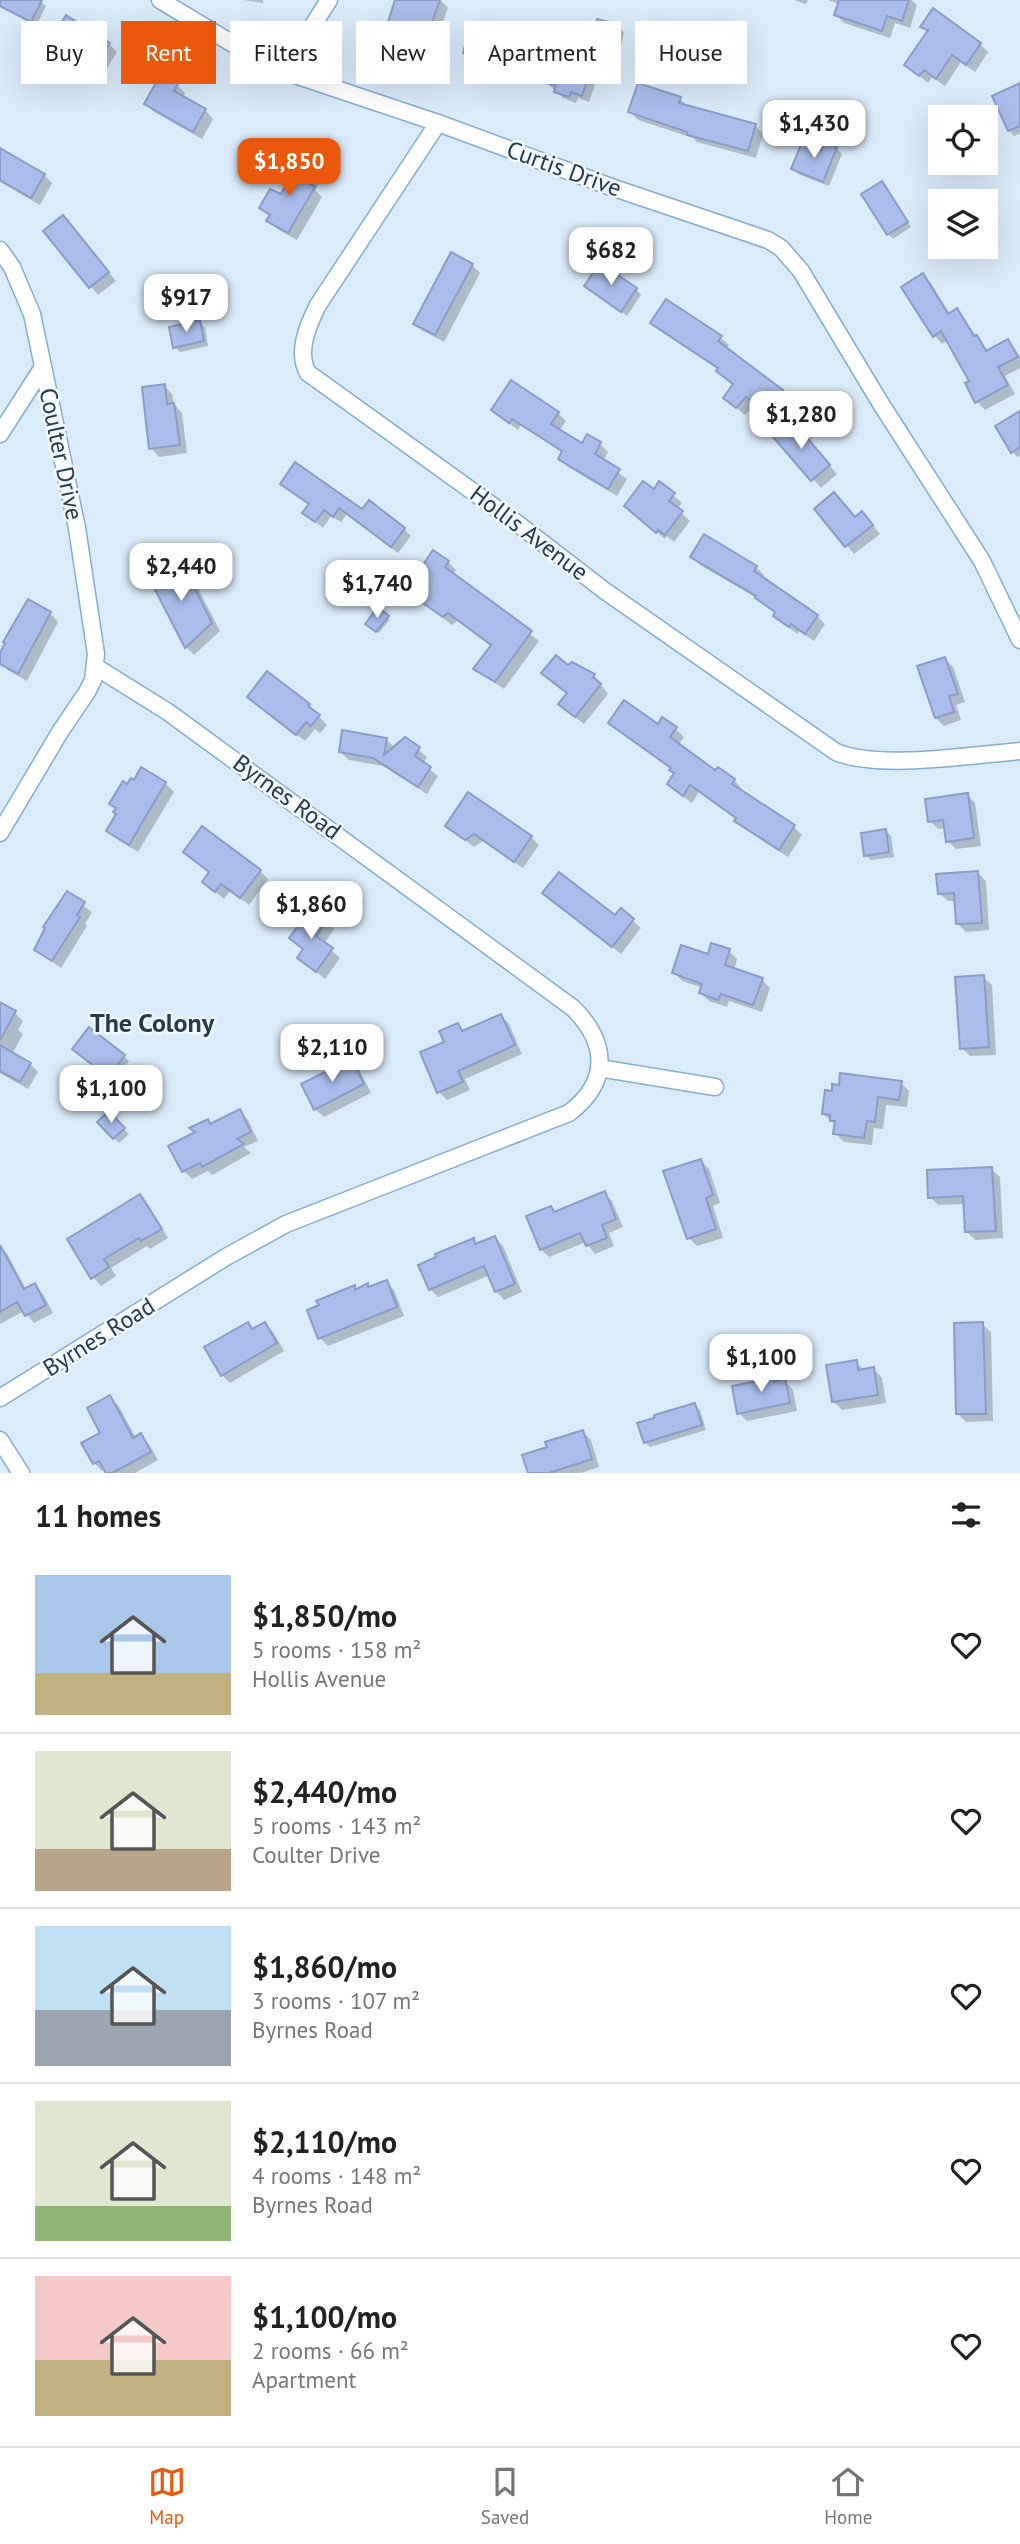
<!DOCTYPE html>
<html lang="en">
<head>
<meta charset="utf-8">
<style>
  body { margin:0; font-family:"PT Sans",sans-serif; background:#f6f6f6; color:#222; height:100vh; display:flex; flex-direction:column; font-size:26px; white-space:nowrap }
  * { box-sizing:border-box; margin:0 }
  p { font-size:23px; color:#767676 }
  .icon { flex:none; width:38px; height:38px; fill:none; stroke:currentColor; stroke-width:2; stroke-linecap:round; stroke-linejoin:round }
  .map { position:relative; height:1473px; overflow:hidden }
  .side { display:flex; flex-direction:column; background:#fff; flex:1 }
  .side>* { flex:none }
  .top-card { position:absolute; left:21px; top:21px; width:978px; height:63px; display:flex; gap:14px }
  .controls { position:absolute; left:928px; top:105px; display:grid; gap:14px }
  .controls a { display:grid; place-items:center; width:70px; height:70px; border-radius:0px; background:#fff; box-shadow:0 7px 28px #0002; font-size:35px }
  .price { position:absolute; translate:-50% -60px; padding:0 16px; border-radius:14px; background:#fff; color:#222; font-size:23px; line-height:46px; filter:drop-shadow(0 2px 4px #0008) }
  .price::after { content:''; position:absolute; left:50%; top:42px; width:21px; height:16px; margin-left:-10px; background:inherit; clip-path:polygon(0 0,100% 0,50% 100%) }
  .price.active { background:#ea580c; color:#fff }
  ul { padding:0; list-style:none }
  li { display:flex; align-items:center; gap:21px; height:175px; padding:0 35px }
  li+li { border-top:2px solid #e0e0e0 }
  li span { display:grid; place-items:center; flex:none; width:196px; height:140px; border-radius:0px; color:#555 }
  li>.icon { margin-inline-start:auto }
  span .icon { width:84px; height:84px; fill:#fffc; stroke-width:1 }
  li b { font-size:30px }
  h2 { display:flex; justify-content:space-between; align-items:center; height:84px; padding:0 35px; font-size:30px }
  .pill { padding:0 24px; border-radius:0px; background:#fff; box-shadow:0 7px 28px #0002; font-size:24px; line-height:63px }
  .pill.active { background:#ea580c; color:#fff }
  .menu { display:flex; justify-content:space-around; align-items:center; height:98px; border-top:2px solid #e0e0e0; background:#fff; font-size:19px; color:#767676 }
  .menu a { display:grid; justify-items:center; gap:4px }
  .menu .active { color:#ea580c }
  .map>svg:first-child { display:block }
  .shadow { fill:#0003 }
  .building { fill:#aabdeb; stroke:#8a9dca; stroke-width:2 }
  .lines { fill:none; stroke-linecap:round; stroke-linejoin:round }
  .minor-casing { stroke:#85add1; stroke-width:19 }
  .minor { stroke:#fff; stroke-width:16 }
  .labels { text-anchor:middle; stroke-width:5; stroke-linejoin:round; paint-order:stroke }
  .street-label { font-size:24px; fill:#283948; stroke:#eff7ff }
  .neighbourhood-label { font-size:26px; font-weight:bold; fill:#283948; stroke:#eff7ff }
</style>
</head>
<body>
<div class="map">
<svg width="1020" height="1473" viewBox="0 0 1020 1473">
  <rect width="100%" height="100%" fill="#daebfa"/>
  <g class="shadow">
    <path d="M0,0H39L46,6L36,26L0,7Z"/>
    <path d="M244,0H263V3Z"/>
    <path d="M397,0H440L448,8L433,49L396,35L388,27Z"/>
    <path d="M794,0H808L806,4Z"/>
    <path d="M828,0H912L917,5L910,28L895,23L890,38L844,23L836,15L839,4Z"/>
    <path d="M617,25L624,33L616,67L602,64L589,102L578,98L576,103L563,98L545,81L591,50Z"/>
    <path d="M922,27L980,44L988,52L975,72L961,62L945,86L932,77L928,83L906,65L928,33Z"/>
    <path d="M109,44L117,52L106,70L87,58L81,67L58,53L50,45Z"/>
    <path d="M517,46L523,51L516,72L470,57L465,52Z"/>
    <path d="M177,85L185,93L183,98L205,110L213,119L202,139L154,112L146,104Z"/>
    <path d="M1020,85V133L1014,136L1009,130Z"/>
    <path d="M680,99L689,107L755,125L763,134L756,158L697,142L693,138L638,120L630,112Z"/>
    <path d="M836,148L842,154L829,186L798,174L793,168L822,152Z"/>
    <path d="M0,150L44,175L52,183L40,205L0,182Z"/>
    <path d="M302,161L323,176L315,190L322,197L297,240L277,229L268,220L270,217L262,208L281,197Z"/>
    <path d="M881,183L911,227L893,239L888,234Z"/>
    <path d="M71,226L116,281L98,295L46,232Z"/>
    <path d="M472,265L480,273L444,342L423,331L415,323Z"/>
    <path d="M923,275L931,283L950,314L957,311L989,352L1008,341L1016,350L1020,357V368L1005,376L1015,394L985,410L977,402L971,382L948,340L942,344L934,335Z"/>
    <path d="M636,289L641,295L627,316L592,291Z"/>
    <path d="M199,322L205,327L208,346L180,352L175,347Z"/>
    <path d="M652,323L720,337L729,345L726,349L790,400L775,420L755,404L745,415L725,398L735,385L719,370L660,331Z"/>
    <path d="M164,386L172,394L174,404L182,413L187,453L159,457L151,448Z"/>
    <path d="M493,410L558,413L566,421L559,431L583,445L587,436L600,444L608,452L603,461L627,479L617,496L568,467L560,459L563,453L521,425L518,430Z"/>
    <path d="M1020,414V456L1017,457L1012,451Z"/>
    <path d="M800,431L837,474L821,488L776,437Z"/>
    <path d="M282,484L363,511L404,529L411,536L398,553L347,514L341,522L331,516L323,528L305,513L310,505Z"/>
    <path d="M654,491L673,495L682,503L677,509L690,521L674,542L667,536L665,539L635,514Z"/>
    <path d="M817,509L870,522L880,534L854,554Z"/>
    <path d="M692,557L756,567L764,575L762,579L817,616L825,624L814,641L799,631L798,634L783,624L775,616L777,614L760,600L700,565Z"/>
    <path d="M448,562L456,570L453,575L539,641L504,689L475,669L492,646L458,620L452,625L416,597L424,587L415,578Z"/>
    <path d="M181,563L189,571L220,631L194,655L186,647L151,579Z"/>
    <path d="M378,610L390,619L379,633L367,624Z"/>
    <path d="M50,613L58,622L27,681L6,669L0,663V657Z"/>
    <path d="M945,659L953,667L965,702L956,705L961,720L944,726L936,718Z"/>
    <path d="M572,664L594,675L608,694L584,724L569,712L568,667Z"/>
    <path d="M258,705H309L327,725L320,733L315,729L305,741Z"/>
    <path d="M610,723L676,729L684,737L678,745L715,773L734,780L742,789L740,791L794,827L802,835L788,857L745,829L737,820L699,792L692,803L677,792L669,784L676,774L672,769Z"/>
    <path d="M386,739L395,748L405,739L427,757L423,764L438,776L427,794L383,766L349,760L340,752Z"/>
    <path d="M142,769L165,783L174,792L138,852L117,839L108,831L118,814L112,804L128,786L134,782Z"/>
    <path d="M967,795L975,803L981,846L956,849L948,841L946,828L938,829L930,821Z"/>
    <path d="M447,826L531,837L539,845L523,868L483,841L474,847Z"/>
    <path d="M886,831L891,836L894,857L871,860L865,855Z"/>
    <path d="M185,852L260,871L268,879L249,905L230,891L224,899L204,882L211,873Z"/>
    <path d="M978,873L986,881L989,930L966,932L958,924L957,901H948L939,893Z"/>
    <path d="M545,893L615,918L632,920L641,928L621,954Z"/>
    <path d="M68,894L92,912L85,924L87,926L61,968L36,950Z"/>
    <path d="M312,910L334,929L324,944L340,958L325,979L299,958L305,950L291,938Z"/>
    <path d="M729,951L737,959L734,970L762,980L770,988L762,1012L729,1001L727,1007L709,1001L701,993L703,988L682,981L674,972L709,957Z"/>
    <path d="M983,977L992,985L996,1055L970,1056L962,1048Z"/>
    <path d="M2,1005L15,1013L23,1021L18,1030L23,1034L12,1054L30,1064L38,1072L28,1089L0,1073V1009Z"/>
    <path d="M501,1016L509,1024L522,1054L465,1079L470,1090L447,1100L439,1092L446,1043L457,1025L465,1032Z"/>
    <path d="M79,1054L124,1056L129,1061L114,1080Z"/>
    <path d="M351,1061L359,1069L371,1093L324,1117L315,1109Z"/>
    <path d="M901,1083L909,1091L907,1107L886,1105L883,1129L874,1128L872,1145L844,1142L835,1133L836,1125L823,1114L833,1093Z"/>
    <path d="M240,1111L248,1120L258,1141L244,1147L251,1153L212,1175L208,1171L192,1179L184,1171L171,1147L196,1133L207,1121L212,1125Z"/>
    <path d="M109,1113L129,1134L119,1143L99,1122Z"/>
    <path d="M701,1161L709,1169L720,1203L713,1206L723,1238L697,1246L689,1238Z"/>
    <path d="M991,1169L1000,1177L1003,1238L975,1240L967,1232L965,1204L938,1205L930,1197Z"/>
    <path d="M604,1193L612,1201L623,1227L609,1233L614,1246L595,1254L586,1242L549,1257L541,1249L551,1208L556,1213Z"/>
    <path d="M140,1196L148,1204L168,1238L150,1249L147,1246L111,1268L116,1276L101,1286L93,1277Z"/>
    <path d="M495,1238L503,1246L522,1292L504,1300L496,1291L490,1275L438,1297L430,1289L473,1241L478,1245Z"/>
    <path d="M0,1247L8,1255L26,1290L35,1285L43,1294L53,1313L34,1323L24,1311L0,1324Z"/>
    <path d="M386,1282L394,1290L404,1316L328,1346L320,1338L355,1287L358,1290Z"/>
    <path d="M247,1324L253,1330L265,1324L273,1332L284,1351L230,1383L222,1375Z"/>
    <path d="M982,1324L991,1332L993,1421L966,1422L958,1414Z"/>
    <path d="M856,1362L865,1371L874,1369L882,1378L886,1403L842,1410L834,1402Z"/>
    <path d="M771,1372L780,1382L785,1381L793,1390L797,1411L747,1421L739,1413L760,1382Z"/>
    <path d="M110,1397L118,1405L136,1438L141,1436L149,1444L158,1460L135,1473H108L106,1469L102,1471L94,1463Z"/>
    <path d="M695,1405L700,1410L706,1430L650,1447L645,1442Z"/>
    <path d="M583,1432L591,1440L599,1467L581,1473H530L525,1456L549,1448Z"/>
  </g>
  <g class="building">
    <path d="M0,0H42L31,22L0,6Z"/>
    <path d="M395,0H440L425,42L386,28Z"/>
    <path d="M839,0H909L902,21L887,16L882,31L834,15Z"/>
    <path d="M933,8L981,43L966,65L952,55L936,79L924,70L919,76L904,65L928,30L920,27Z"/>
    <path d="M66,15L110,43L97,63L78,51L73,60L48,45Z"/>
    <path d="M597,19L618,24L609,61L595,58L582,96L571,92L569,97L554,92L556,86L543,82L558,37L590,48Z"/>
    <path d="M470,29L518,44L511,68L463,53Z"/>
    <path d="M161,74L178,84L174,91L206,109L193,132L144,104Z"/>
    <path d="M638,83L681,97L679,103L756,124L748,151L687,135V132L628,112Z"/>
    <path d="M1020,83V126L1008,131L992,96Z"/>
    <path d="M824,141L837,147L823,182L791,169L802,142L821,150Z"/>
    <path d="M0,148L45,174L31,198L0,180Z"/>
    <path d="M301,158L315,166L306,182L315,187L288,233L266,221L270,215L259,208L270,189L281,194Z"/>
    <path d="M882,181L908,222L887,235L861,194Z"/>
    <path d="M63,215L109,272L89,288L43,231Z"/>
    <path d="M451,252L473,264L435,335L413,324Z"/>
    <path d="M600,263L637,288L621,312L584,286Z"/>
    <path d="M923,273L948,314L957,308L974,336L977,335L986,351L1008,339L1018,357L998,367L1008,385L975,403L965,383L969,381L941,331L933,337L901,287Z"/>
    <path d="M666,299L722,336L718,341L783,390L766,413L746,397L736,408L723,398L733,384L716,371L718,368L650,323Z"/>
    <path d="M200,320L204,341L173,348L169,327Z"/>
    <path d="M511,380L559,412L551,424L582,443L587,434L601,442L595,454L620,469L608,489L558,459L562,451L512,419L509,423L491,410Z"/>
    <path d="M165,384L167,404L174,403L180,445L149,449L142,387Z"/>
    <path d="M1020,411V447L1011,453L995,426Z"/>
    <path d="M792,420L830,465L811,481L773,437Z"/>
    <path d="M295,462L362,509L369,500L405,528L391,547L339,508L333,517L324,510L315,522L302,513L309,504L280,484Z"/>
    <path d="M643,481L654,489L659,481L675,493L669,501L683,511L665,535L658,530L656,533L624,506Z"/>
    <path d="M834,492L855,517L862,511L873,525L845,547L814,509Z"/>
    <path d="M704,534L757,566L754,571L818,615L805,634L791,624L789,627L773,616L775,612L755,598L756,596L690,557Z"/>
    <path d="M433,550L449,561L445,567L532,631L495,682L473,669L491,645L448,613L443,617L414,597L422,585L413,579Z"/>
    <path d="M181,561L212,623L185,648L149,578Z"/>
    <path d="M28,599L51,612L18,674L0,664V653L5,643L3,642Z"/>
    <path d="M378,607L389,616L376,632L365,624Z"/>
    <path d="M556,655L568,665L572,662L595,674L593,677L601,684L575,717L558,704L567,693L541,673Z"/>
    <path d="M945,657L958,694L949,696L954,712L935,718L917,666Z"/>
    <path d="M267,671L310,704L308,706L320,715L311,726L306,722L296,735L247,697Z"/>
    <path d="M624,700L658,724L662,717L677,727L670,737L715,770L718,767L735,779L732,784L795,825L779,850L734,821L736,818L690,785L683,796L667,784L674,773L669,770L671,768L608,723Z"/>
    <path d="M342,730L387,738L384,755L405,737L420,747L415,756L431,767L418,787L373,758L339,752Z"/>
    <path d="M141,767L166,782L129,845L106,831L116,814L113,812L116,808L109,804L123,781L127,784L131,778L134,780Z"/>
    <path d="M468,792L532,836L514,862L474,834L465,840L445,826Z"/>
    <path d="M968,793L974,838L946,842L943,820L928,822L925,799Z"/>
    <path d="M202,826L261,870L240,898L221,884L215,892L202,882L209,872L183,852Z"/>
    <path d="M886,829L889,852L864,856L861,833Z"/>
    <path d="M978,871L982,923L956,924L954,893L938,894L936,874Z"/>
    <path d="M559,872L615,915L621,908L634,919L612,947L542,893Z"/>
    <path d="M67,891L85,902L77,915L80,917L52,961L34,950L45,928L43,927Z"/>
    <path d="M311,908L327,920L316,936L333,948L316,972L297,958L303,949L289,938Z"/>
    <path d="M711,943L730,949L725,965L763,978L753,1005L721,994L718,1000L699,993L702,984L672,973L681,945L708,954Z"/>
    <path d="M984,975L989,1047L960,1049L955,977Z"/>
    <path d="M0,1002L16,1011L0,1040Z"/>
    <path d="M501,1014L515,1045L458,1071L463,1082L437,1093L420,1052L444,1042L439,1031L458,1023L462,1031Z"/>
    <path d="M89,1027L125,1055L108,1077L72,1049Z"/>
    <path d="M0,1045L31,1063L20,1082L0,1071Z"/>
    <path d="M351,1059L364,1084L314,1110L301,1084Z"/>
    <path d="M840,1073L902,1081L899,1100L878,1097L875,1122L867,1121L864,1138L833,1134L835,1121H830V1115L822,1114L825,1090L832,1091V1084L839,1085Z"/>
    <path d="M240,1109L251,1132L237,1139L244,1144L202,1167L200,1163L182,1172L168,1146L195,1132L189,1128L208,1119L210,1124Z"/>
    <path d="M109,1111L125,1128L113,1139L97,1122Z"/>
    <path d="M701,1159L713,1195L706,1198L716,1229L687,1239L663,1171Z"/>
    <path d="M992,1167L996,1231L965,1232L963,1196L928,1198L927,1170Z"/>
    <path d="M605,1191L616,1219L602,1225L607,1238L586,1246L580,1233L540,1250L526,1216L551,1206L554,1212Z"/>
    <path d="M140,1194L162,1229L141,1241L139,1238L104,1259L109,1267L91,1279L67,1239Z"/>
    <path d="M495,1236L515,1284L495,1292L484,1266L429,1290L418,1265L436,1257L435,1254L474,1238L475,1244Z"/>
    <path d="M0,1245L24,1289L35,1283L46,1305L25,1316L17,1302L0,1312Z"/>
    <path d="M387,1280L397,1307L318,1339L307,1310L319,1305L316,1301L355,1285V1290L368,1283V1287Z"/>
    <path d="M248,1322L252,1329L265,1322L277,1343L221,1376L204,1347Z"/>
    <path d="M983,1322L986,1414H956L954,1323Z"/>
    <path d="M857,1360L858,1370L874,1367L878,1395L832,1402L826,1365Z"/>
    <path d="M772,1370L774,1382L785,1379L790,1403L737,1414L732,1386L758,1381L757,1373Z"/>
    <path d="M110,1395L133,1438L141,1433L151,1452L112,1473H106L99,1461L93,1464L81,1443L100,1433L87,1408Z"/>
    <path d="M695,1403L702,1425L644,1443L637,1423L654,1418V1415Z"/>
    <path d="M583,1430L592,1459L549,1473H528L522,1455L547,1447L545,1442Z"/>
  </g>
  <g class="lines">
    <defs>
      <g id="minor">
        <path d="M160,0L271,67L438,123L614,188L768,240L781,248L801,271L881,404L982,561L1020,640"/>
        <path d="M284,71L329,0"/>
        <path d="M438,123L318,305C308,325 296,352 308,373L518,524L605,591L836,752C879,770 971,755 1020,751"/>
        <path d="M0,250L12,267L32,314L77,528L96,654L93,680L87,692L60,732L0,833"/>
        <path d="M0,434L43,367"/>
        <path d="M599,1068L715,1087"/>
        <path d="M0,1398L226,1257L286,1224L569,1113C610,1082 608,1043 573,1008L168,712L96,667"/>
        <path d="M0,1440L21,1473"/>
      </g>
    </defs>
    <use href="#minor" class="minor-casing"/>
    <use href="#minor" class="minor"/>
  </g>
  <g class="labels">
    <g class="street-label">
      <text transform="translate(564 169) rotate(20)" y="8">Curtis Drive</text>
      <text transform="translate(61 454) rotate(78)" y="8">Coulter Drive</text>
      <text transform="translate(529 533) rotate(37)" y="8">Hollis Avenue</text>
      <text transform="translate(287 797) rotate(36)" y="8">Byrnes Road</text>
      <text transform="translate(99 1337) rotate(-32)" y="8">Byrnes Road</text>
    </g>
    <g class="neighbourhood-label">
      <text x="152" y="1032">The Colony</text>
    </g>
  </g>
</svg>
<div class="controls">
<a><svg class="icon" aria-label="locate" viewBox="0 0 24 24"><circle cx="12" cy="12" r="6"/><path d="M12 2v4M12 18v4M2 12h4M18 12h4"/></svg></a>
<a><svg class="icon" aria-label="layers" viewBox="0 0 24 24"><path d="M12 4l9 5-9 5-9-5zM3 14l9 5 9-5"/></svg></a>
</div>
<b class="price" style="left:814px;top:160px">$1,430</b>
<b class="price active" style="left:289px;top:198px">$1,850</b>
<b class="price" style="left:611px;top:287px">$682</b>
<b class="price" style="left:186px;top:334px">$917</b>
<b class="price" style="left:801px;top:451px">$1,280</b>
<b class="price" style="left:181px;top:603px">$2,440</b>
<b class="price" style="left:377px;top:620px">$1,740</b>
<b class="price" style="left:311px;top:941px">$1,860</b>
<b class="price" style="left:332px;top:1084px">$2,110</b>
<b class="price" style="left:111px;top:1125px">$1,100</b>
<b class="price" style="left:761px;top:1394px">$1,100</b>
<div class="top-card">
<a class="pill">Buy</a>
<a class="pill active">Rent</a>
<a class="pill">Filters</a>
<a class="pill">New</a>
<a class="pill">Apartment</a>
<a class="pill">House</a>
</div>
</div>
<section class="side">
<h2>11 homes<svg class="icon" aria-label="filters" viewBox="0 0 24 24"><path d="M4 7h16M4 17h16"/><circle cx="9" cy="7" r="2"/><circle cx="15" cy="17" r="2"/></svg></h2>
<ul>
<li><span style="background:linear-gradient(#a9c7e8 70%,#c2b280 0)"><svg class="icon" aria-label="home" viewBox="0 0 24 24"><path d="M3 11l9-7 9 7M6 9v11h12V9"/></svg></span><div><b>$1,850/mo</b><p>5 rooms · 158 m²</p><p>Hollis Avenue</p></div><svg class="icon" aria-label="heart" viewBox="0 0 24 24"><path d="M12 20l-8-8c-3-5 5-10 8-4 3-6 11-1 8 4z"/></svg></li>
<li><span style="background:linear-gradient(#dfe7d0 70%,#b9a48a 0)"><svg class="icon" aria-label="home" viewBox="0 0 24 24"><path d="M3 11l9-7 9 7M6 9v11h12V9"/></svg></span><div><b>$2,440/mo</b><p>5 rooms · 143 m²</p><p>Coulter Drive</p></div><svg class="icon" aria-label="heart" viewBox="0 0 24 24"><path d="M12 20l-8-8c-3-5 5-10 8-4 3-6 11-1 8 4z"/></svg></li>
<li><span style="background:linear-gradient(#bfe0f5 60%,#9aa5b1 0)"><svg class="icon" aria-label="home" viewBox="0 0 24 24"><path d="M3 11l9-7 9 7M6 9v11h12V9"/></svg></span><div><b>$1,860/mo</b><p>3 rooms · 107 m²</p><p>Byrnes Road</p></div><svg class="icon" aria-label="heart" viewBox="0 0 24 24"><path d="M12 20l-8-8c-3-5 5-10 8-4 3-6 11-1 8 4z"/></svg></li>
<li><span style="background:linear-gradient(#dfe7d0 75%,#8fb573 0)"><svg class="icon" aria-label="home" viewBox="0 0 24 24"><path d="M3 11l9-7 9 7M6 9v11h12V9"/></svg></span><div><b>$2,110/mo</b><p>4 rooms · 148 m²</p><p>Byrnes Road</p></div><svg class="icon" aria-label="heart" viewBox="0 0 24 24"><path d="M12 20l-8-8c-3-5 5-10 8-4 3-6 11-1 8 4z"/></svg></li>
<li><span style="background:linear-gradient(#f6c9c9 60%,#c2b280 0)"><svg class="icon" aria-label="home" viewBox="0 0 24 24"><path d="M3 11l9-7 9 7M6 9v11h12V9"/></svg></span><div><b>$1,100/mo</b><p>2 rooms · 66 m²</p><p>Apartment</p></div><svg class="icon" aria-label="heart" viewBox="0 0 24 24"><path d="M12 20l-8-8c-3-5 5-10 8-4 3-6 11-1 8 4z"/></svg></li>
</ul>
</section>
<nav class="menu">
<a class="active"><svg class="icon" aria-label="map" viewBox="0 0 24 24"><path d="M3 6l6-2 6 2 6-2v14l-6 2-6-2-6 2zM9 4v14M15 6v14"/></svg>Map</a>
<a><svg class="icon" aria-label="saved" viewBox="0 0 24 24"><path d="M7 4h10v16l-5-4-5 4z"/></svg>Saved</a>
<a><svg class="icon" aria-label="home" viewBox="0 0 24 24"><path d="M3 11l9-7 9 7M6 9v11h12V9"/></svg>Home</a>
</nav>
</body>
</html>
